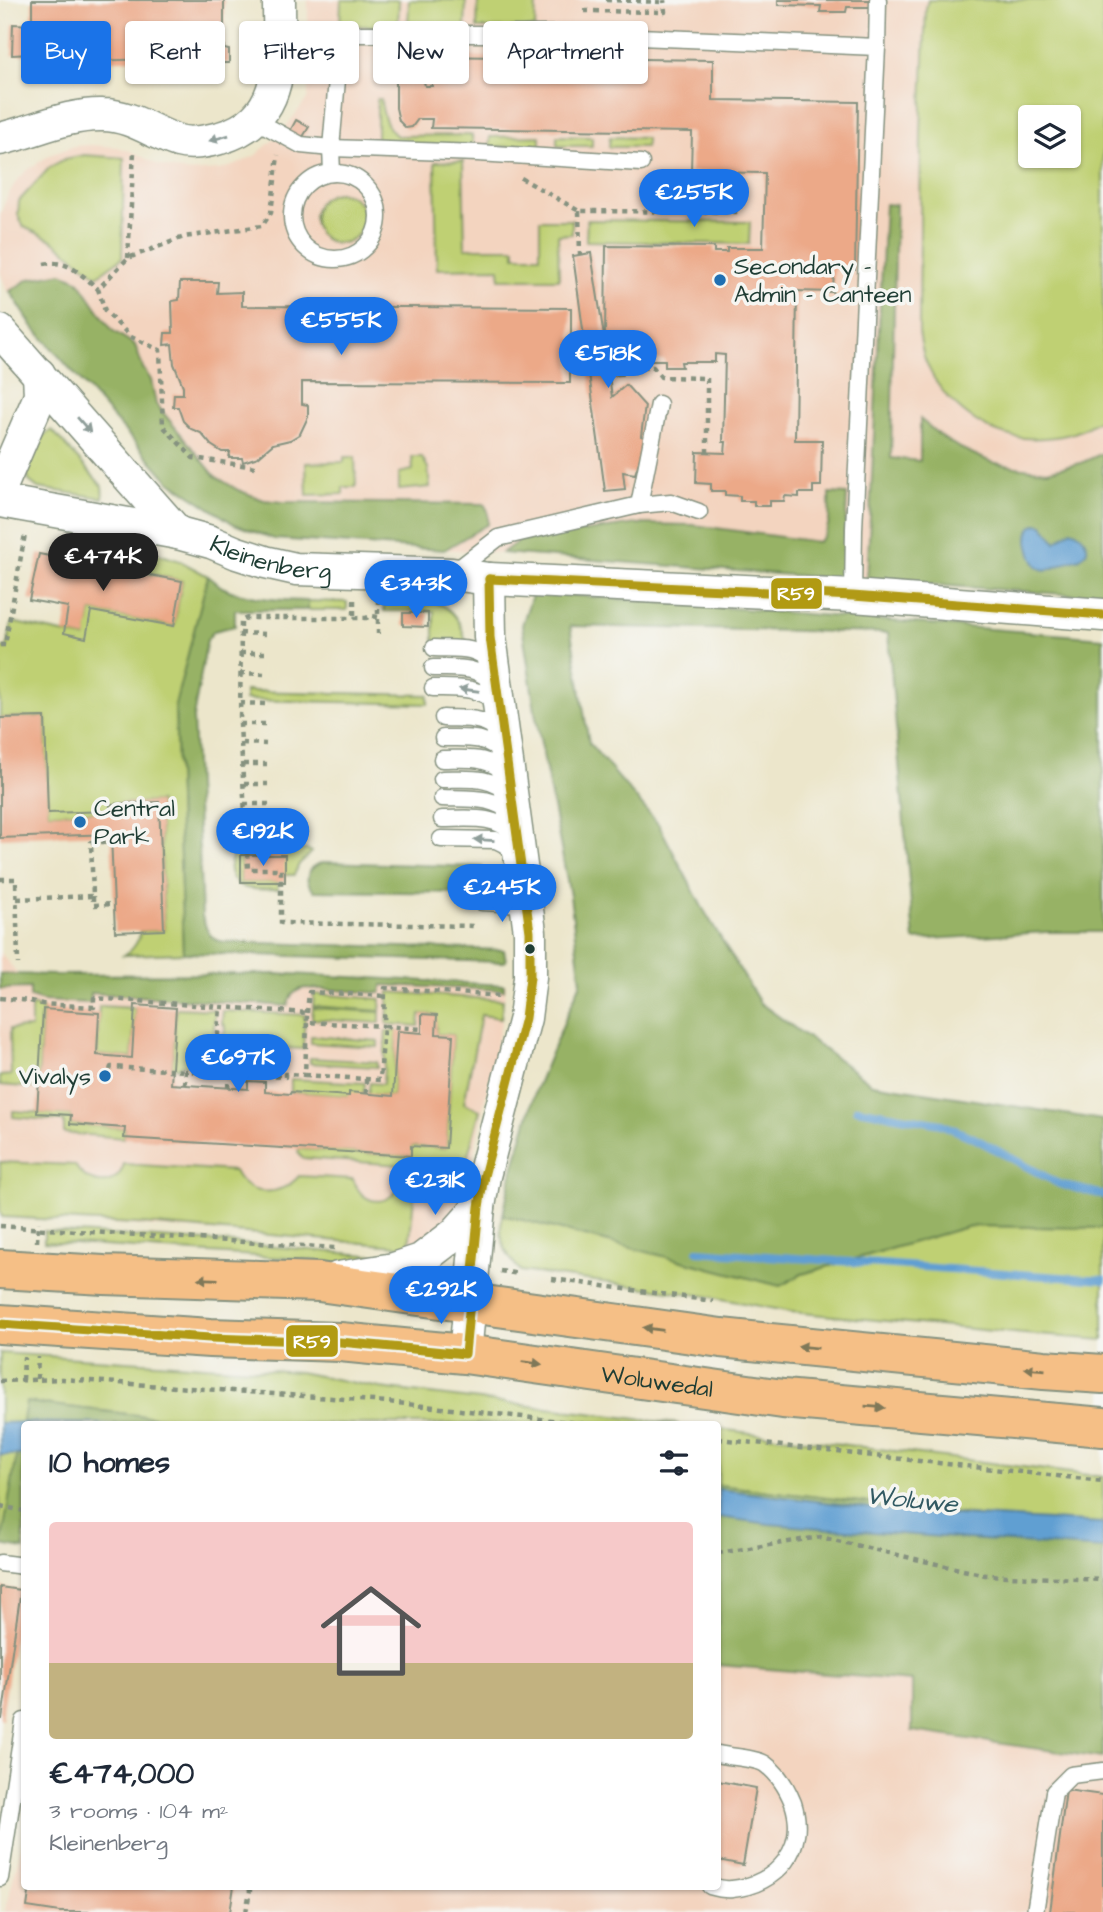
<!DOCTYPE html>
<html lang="en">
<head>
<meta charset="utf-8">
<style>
  body { margin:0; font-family:"Architects Daughter",sans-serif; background:#f6f6f7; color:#1f2937; height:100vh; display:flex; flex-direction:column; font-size:26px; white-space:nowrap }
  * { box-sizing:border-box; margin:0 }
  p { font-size:23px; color:#747a83 }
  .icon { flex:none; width:38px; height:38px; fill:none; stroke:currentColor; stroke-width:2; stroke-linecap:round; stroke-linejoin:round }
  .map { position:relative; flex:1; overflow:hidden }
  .drawer { position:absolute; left:21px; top:1421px; width:700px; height:469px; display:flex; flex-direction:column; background:#fff; border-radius:7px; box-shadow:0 2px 5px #0004 }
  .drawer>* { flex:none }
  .banner { position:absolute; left:21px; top:21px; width:700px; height:63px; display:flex; gap:14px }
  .controls { position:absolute; left:1018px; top:105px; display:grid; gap:14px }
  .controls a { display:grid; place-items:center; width:63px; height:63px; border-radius:7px; background:#fff; box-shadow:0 2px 5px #0004; font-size:35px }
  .price { position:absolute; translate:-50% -60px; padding:0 16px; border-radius:24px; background:#1a73e8; color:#fff; font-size:23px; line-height:46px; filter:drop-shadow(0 2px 4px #0008) }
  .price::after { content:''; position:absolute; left:50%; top:42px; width:21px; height:16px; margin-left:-10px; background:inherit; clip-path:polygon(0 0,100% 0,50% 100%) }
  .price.on { background:#222; color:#fff }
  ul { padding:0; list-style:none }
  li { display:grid; align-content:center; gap:14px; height:371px; padding:0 28px }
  li span { display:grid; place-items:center; height:217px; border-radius:7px; color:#555 }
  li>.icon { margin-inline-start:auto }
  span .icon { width:126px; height:126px; fill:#fffc; stroke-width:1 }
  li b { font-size:30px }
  h2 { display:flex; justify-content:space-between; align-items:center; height:84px; padding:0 28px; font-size:30px }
  .chip { padding:0 24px; border-radius:7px; background:#fff; box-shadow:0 2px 5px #0004; font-size:24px; line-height:63px }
  .chip.on { background:#1a73e8; color:#fff }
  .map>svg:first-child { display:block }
  .built { fill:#f3d4bf; fill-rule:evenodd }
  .green { fill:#bfd073; stroke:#6f8654; stroke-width:2; fill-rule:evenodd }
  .forest { fill:#97b265; stroke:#5b784c; stroke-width:2 }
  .water { fill:#609fd2; stroke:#406e83; stroke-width:2 }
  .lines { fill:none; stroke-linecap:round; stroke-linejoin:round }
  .stream { stroke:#609fd2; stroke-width:8 }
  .building { fill:#eca988 }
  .lane-casing { stroke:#869280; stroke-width:19 }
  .street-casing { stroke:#869280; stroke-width:35 }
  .highway-casing { stroke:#869280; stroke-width:42 }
  .path { stroke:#869280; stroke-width:4.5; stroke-dasharray:5 5; stroke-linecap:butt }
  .lane { stroke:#fff; stroke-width:16 }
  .street { stroke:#fff; stroke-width:32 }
  .highway { stroke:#f5bf86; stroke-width:38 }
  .bus-1-casing { stroke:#f6f6f2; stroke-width:14 }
  .bus-1 { stroke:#b19a12; stroke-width:9 }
  .oneway { fill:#8f9e9a }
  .oneway2 { fill:#7f7859 }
  .poi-dot { fill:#1f6fb2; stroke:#f6f6f2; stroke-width:2.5 }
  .bus-dot { fill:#1f3d34; stroke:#f6f6f2; stroke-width:2.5 }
  .labels { text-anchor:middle; stroke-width:7; stroke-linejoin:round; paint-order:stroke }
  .poi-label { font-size:24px; fill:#1f3d34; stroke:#f6f6f2; text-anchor:start }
  .street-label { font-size:24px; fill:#1f3d34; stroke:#f6f6f2 }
  .water-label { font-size:26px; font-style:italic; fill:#325a63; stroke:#f6f6f2 }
  .line-badge { stroke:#f6f6f2; stroke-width:2.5 }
  .badge-label { font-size:19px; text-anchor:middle; font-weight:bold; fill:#fff }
</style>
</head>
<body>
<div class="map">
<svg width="1103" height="1912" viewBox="0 0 1103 1912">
  <rect width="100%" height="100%" fill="#f6f6f2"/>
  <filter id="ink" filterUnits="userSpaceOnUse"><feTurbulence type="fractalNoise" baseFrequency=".0143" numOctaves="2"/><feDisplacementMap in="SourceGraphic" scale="14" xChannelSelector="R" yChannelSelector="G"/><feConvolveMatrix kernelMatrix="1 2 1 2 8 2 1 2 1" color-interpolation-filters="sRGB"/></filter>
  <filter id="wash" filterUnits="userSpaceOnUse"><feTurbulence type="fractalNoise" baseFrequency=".00686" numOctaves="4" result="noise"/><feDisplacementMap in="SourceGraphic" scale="28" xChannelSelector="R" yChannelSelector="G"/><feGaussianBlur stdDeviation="1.57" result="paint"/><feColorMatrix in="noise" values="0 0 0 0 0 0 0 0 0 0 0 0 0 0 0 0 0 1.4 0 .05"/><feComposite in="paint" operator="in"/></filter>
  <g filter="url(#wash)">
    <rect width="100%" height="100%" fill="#ece6cb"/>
    <g class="built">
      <path d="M308,0H1103V597L502,553L274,539L234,524L169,481L33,327L10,291L7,292L0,271V215L7,197L16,182L26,171L50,155L74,146L90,145L117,147L133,152L158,165L186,172L220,170L236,165L256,155L281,133L308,98ZM1031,117H1069V156H1031Z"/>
      <path d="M0,952L18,974L438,982L506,985L502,1018L471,1166L455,1214L442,1232L409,1247L324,1239L0,1216Z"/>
      <path d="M718,1665L913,1681L912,1731L1103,1758V1912H5L24,1836V1886H718Z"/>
    </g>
    <g class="green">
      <path d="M341,0H399L398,26H340Z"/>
      <path d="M409,0H466L465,28H408Z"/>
      <path d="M478,0H536L535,28H477Z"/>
      <path d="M928,0H1103V418C1094,423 1084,430 1074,433C1057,438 1033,440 1015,437C978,430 941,399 927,364C922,354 921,343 919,332L921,132L926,8ZM1069,117V156H1031V117Z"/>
      <path d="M377,99H381C382,113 385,127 397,136L472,135L473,146L377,145Z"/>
      <path d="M540,136V146L490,147V137Z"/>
      <path d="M557,136L592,137V146H557Z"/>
      <path d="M610,137L646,138V147H609Z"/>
      <path d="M84,155L124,158L122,258L97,276L52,240L24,227L18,215L19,201L50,167L65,159Z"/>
      <path d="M463,161L465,248H515V256H540V220H572V234L558,235L559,279H500L499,268L437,269L435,162Z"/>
      <circle cx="339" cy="218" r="25"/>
      <path d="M587,220L750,222L749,244L586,241Z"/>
      <path d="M52,430L102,486L103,498L38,488L29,481L26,470L39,439Z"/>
      <path d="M344,457H355L356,487H343V494L307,495L306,463L344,462Z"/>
      <path d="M412,457H422L428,468L430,487L399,490V473L413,470Z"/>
      <path d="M96,538L141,548L180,561L208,576L175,705L183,953L124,955C134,949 139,942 140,931L164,930L159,802L111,804L110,811L48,813L45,717L0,718V647L7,648L12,622L85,638L91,611L174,626L182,581L93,560Z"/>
      <path d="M308,601L347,602V610H308Z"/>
      <path d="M384,602H435C454,609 462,624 466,643L434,641V611H384Z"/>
      <path d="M245,691L428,695V704L245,700Z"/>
      <path d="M267,848L308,850L312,852L299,864L294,875H285L267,855Z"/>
      <path d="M241,850V882H278V889C268,889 253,891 243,887C226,880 225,857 241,850Z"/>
      <path d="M389,992L503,1000L501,1018L481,1015L464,1103L480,1110L465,1166L444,1168L302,1158L298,1152L299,1149L410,1156L411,1146L446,1148L453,1035L436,1034V1015L420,1014L419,1026L387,1024Z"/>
      <path d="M314,994L381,999L380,1011L313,1006Z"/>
      <path d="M31,1005L43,1009L38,1088L0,1085V1076L11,1075L10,1029L31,1028Z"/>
      <path d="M99,1006L135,1008L132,1058L97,1055Z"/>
      <path d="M176,1008L215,1010L212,1066L181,1065L180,1068L172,1067Z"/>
      <path d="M313,1008L380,1012V1023L312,1019Z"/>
      <path d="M223,1011L305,1015L303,1049L267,1047L266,1054L263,1055L265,1070L220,1068L222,1034L225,1033V1025L222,1024Z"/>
      <path d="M386,1031H397L393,1096L368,1094L370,1083L383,1084Z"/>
      <path d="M311,1036L378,1041V1047L311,1043Z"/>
      <path d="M310,1058L377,1062V1067L310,1063Z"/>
      <path d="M291,1079L365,1083L364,1093L349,1096L291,1092Z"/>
      <path d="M13,1111L71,1115V1124L125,1128L124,1138L64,1133V1121L13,1117Z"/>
      <path d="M0,1162L75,1165C86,1186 117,1190 124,1164L234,1171C247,1198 281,1197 299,1176L353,1179C362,1206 389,1209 402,1182L415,1186L409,1247L155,1225L2,1217L0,1211Z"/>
      <path d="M503,1215L780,1286L802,1274L970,1226L1103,1228V1340L1024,1334L791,1312L706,1296L521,1271C505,1255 497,1238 503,1215Z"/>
      <path d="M44,1231L222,1242L388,1257L348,1264L300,1259L44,1242Z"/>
      <path d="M0,1353L299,1372L380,1388L679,1424H213L27,1402L1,1545H0Z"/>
      <path d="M718,1429L1103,1477V1531L718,1485Z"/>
    </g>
    <g class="forest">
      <path d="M885,204L896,205L891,458L920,461V419L943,438L958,447L991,462L1016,467L1047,471L1081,463L1103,453V597L867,580Z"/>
      <path d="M62,273L78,280L112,330L135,345L143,368L151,380L156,404L215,476L238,490L264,500L283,502L484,504L488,511V524L444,550L274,539L234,524L169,481L33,327L10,291L29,279Z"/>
      <path d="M829,493L847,494L843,579L502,553L520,540L637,524L694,525L818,542C833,530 829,510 829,493Z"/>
      <path d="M208,576C213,579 217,584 222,587C245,599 282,600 308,601V610H235V626L214,631L207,640L193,718L202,916C206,929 209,939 223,942L504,950L506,961L504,962L183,953L175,705Z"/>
      <path d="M533,592L1103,638V932H1046L914,940L888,633L570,626L589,743L659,825L702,907L760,1003L872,1084L1103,1120V1228L970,1226L802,1274L780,1286L503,1215L513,1169L536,1089L581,982L570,896L536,717L522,625Z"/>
      <path d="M324,862L482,867V893L314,891C301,879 309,866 324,862Z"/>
      <path d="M0,974L58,975L290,974L504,985V990L382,985L381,993L305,988C296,990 289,996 288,1006L90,993V1003L43,1001L30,997V988L0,989Z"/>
      <path d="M26,1402L213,1424H24V1549L1,1545Z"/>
      <path d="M718,1485L1103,1531V1758L912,1731V1681L718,1665Z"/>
    </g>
    <g class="water">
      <path d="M1037,524L1043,525L1056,542L1071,530C1083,533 1095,549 1080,558C1076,560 1070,560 1065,563C1048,571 1038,576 1031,554C1028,544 1026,537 1031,527Z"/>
      <path d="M28,1422L107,1424H24V1455H0V1423Z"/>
      <path d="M718,1489L871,1508L960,1515L1103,1523V1549L846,1530L769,1524L718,1517Z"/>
    </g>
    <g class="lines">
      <g class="stream">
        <path d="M857,1109L941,1124L976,1139L1059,1184L1103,1195"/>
        <path d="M698,1251L1103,1280"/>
      </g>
    </g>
    <g id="blocks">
      <g class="building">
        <path d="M32,0H224V49L229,50V63H192V58L49,62L48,46H32V54L12,55L13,24L32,25Z"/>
        <path d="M778,0H872L871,7H847L846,12H820L821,6L778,5Z"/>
        <path d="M432,56L713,60V100L858,102L855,269H834L833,292L797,291L795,440H822L821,486H813V493H799V497L785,496L784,501H770V506H754V501H740V496L725,495V491H711V484L696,483L697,452L725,453L726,442H723L725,355L715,354V362H681L682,367H665V360H644V339L605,338L606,246L714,247V252H727V248H763L765,173L691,172L692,132L431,128L432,119H418L412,127L406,128L399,121L396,108V79L398,69L403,61L412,57L415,59L421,67L425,86H432Z"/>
        <path d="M296,120L309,127L301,140L289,133Z"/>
        <path d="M591,253L608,362H620L622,370V375L609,376L612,397L626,385L645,406L641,436L647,438L635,474L623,472L625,489L605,491L573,256Z"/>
        <path d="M180,282H218L217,293L242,292V306L571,308V339L578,340V351H570V383L302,382V404L308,405V417L300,434L290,440L273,444L258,457L243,462L242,458H229L230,452H222L211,445L201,433L191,429L183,421L178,407H173L174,394H183V386L174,364L172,344L164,345L165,333H173L172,301L179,300Z"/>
        <path d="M39,554L182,581L174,626L91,611L86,638L64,633L68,607L29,600Z"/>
        <path d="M403,613H428V627L403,626Z"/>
        <path d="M45,717L48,813L110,811V804L159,802L164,930L115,932L111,834L0,838V718Z"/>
        <rect x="241" y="855" width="44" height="27"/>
        <path d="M135,1005L176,1008L171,1084L248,1089V1081L265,1082V1092L290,1094L291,1092L349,1096V1092L393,1096L397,1031L422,1033V1014L437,1015L436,1034L453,1035L446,1148L411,1146V1156L124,1138L125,1128L70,1124L71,1115L37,1113L43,1009L99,1013L97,1055L132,1058Z"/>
        <path d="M0,1587L21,1590L2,1719H0Z"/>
        <path d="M718,1781L756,1788L743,1865L718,1860Z"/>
        <path d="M1066,1790L1103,1795V1912H1050Z"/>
        <path d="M30,1886H234L230,1912H60L27,1907Z"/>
      </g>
    </g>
  </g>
  <g filter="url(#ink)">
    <use href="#blocks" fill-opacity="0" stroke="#869280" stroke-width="2"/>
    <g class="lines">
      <defs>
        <g id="lane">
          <path d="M877,47L878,0"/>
          <path d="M255,120L301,145L331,148L478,153L641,163"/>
          <circle cx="335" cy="216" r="43"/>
          <path d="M332,173L331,148L341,34H566L877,47L854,529L853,596"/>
          <path d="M639,505L671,502L699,512"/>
          <path d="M454,572L498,538L639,505L659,404"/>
          <path d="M434,648C458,649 475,645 493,664"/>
          <path d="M433,668C459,668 476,665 495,685"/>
          <path d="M433,688C457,688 481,686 498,705"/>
          <path d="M443,718C467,719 483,716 502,733"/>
          <path d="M443,738C468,738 486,735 505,755"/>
          <path d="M442,759C468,759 488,755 507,775"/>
          <path d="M442,779C467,779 492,775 510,795"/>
          <path d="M442,798C468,799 494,795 513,815"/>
          <path d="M442,819C468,819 496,814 515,835"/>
          <path d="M441,839L496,840L504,844L518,856"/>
          <path d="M482,902L526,904"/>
          <path d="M0,1563L24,1566"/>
          <path d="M0,1878L24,1721"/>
          <path d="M710,1886C717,1888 725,1890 732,1889C777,1885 808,1848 793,1803C787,1788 779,1774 765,1764C756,1758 729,1757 718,1754"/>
          <path d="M1035,1912L1054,1792L1071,1775L1103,1771"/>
        </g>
        <g id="street">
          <path d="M0,139C35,131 67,114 103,115C131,115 153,133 178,141C192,145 207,141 220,138C287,119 279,56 279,0"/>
          <path id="s1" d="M0,331L178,533L211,542L237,553L265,562L296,569L452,574L489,579L853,596L1103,615"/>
          <path d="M0,489L40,396L39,374"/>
          <path d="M0,501L178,533"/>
          <path d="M338,1278L394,1269L421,1260L455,1234L479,1207"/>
          <path d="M465,1354L479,1207L484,1176L525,1018L530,977V932L490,637L489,579"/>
        </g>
        <g id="highway">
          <path d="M0,1269L104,1275L319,1282L721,1338L1044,1370L1103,1374"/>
          <path id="s2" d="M0,1324L210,1338L340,1342L465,1354L783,1399L1103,1427"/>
        </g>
      </defs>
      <use href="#lane" class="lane-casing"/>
      <use href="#street" class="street-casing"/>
      <use href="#highway" class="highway-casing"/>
      <g class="path">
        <path d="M606,0L664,2"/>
        <path d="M584,11L665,12L664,0"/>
        <path d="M521,178L579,211L738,212"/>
        <path d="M579,211L580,255"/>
        <path d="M128,258L134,152"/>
        <path d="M44,264C67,259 81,274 98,289"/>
        <path d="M622,370L653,367L661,377L707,378V453"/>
        <path d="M255,467L193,458L163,426L160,350L131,337L105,311L98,289L128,258L184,237L262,226L271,213L278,155"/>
        <path d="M85,563L88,543"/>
        <path d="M378,599V637"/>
        <path d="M354,600V618"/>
        <path d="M378,617L372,616L366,618H247L241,621L240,724L248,869H281V923L476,926"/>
        <path d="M240,633L265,634"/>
        <path d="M0,645H5L25,534"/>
        <path d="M240,653H265"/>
        <path d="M240,673L264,674"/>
        <path d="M240,703L265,704"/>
        <path d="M240,724H266"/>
        <path d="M242,743L266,744"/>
        <path d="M243,764H267"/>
        <path d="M244,784H268"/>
        <path d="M244,804H269"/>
        <path d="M246,824L270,825"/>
        <path d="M0,879H16L18,964"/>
        <path d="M93,896V905L114,904"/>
        <path d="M17,899L93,896L91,842H112"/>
        <path d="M0,998L30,1001L42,1004L94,1007V998L307,1013V1022L384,1026L385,988L501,996"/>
        <path d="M307,1013L309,992L385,996"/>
        <path d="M110,1070L111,1067L186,1071"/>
        <path d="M215,1073L285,1077V1074L305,1075L307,1022"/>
        <path d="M305,1075L380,1080L384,1026L422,1029"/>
        <path d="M185,1085L186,1071L215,1073L220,1007"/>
        <path d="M228,1088L229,1073"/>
        <path d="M366,1094V1079"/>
        <path d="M0,1226L335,1248"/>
        <path d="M37,1242L38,1222"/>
        <path d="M500,1271L519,1274"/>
        <path d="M552,1279L713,1301"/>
        <path d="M37,1379L38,1357"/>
        <path d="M23,1380L24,1357"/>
        <path d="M0,1381L62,1379L388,1402L586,1424"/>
        <path d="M718,1439L1103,1481"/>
        <path d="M0,1506L24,1511"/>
        <path d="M718,1553L820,1537L985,1575L1103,1580"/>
        <path d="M246,1912L250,1891L249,1886"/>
      </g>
      <use href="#lane" class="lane"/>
      <use href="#street" class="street"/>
      <use href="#highway" class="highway"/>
      <defs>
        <g id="bus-1">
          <path d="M489,579L853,596L1103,615"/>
          <path d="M0,1324L210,1338L340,1342L465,1354L479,1207L484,1176L525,1018L530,977V932L490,637L489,579"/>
        </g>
      </defs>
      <use href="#bus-1" class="bus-1-casing"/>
      <use href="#bus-1" class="bus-1"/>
    </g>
    <defs><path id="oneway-solid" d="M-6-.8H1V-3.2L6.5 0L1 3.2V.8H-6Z" transform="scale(1.75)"/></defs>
    <g class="oneway">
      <use href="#oneway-solid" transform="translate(219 138) rotate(164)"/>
      <use href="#oneway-solid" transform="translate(84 425) rotate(49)"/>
      <use href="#oneway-solid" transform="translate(469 690) rotate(-172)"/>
      <use href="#oneway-solid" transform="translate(484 840) rotate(-177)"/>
    </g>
    <g class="oneway2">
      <use href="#oneway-solid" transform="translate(208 1279) rotate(-178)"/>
      <use href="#oneway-solid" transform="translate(653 1329) rotate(-172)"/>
      <use href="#oneway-solid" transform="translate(808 1347) rotate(-174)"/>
      <use href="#oneway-solid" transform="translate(532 1363) rotate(8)"/>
      <use href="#oneway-solid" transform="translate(1035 1369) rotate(-175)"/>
      <use href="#oneway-solid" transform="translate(875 1407) rotate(5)"/>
    </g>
  </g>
  <g class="poi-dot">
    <circle cx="720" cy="280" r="7"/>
    <circle cx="80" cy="822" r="7"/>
    <circle cx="105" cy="1076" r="7"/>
  </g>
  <circle class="bus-dot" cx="530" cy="949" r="6"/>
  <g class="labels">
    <g class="poi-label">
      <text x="734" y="274">Secondary –<tspan x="734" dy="28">Admin – Canteen</tspan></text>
      <text x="94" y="816">Central<tspan x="94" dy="28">Park</tspan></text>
      <text x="91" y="1084" text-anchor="end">Vivalys</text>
    </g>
    <g class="street-label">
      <text dy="8" stroke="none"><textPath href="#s1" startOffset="366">Kleinenberg</textPath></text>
      <text dy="8" stroke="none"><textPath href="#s2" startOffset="660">Woluwedal</textPath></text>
    </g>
    <g class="water-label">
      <text transform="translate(912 1499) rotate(6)" y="9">Woluwe</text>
    </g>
  </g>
  <g class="line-badge">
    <rect x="770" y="577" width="53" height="33" rx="7" fill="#b19a12"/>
    <rect x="285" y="1324" width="54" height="34" rx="7" fill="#b19a12"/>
  </g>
  <g class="badge-label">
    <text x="796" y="600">R59</text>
    <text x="312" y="1348">R59</text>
  </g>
</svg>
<div class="controls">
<a><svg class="icon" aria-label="layers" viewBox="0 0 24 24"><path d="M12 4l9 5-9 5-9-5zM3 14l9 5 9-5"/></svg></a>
</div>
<b class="price" style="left:694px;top:229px">€255K</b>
<b class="price" style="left:341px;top:357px">€555K</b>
<b class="price" style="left:608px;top:390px">€518K</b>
<b class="price on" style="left:103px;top:593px">€474K</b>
<b class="price" style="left:416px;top:620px">€343K</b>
<b class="price" style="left:263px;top:868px">€192K</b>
<b class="price" style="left:502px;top:924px">€245K</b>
<b class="price" style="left:238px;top:1094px">€697K</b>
<b class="price" style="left:435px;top:1217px">€231K</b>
<b class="price" style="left:441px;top:1326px">€292K</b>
<div class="banner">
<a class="chip on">Buy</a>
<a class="chip">Rent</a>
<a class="chip">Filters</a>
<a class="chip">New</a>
<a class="chip">Apartment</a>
</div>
<section class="drawer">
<h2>10 homes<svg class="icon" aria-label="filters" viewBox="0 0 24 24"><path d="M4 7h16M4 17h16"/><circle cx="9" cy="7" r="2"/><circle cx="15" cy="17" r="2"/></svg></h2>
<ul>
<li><span style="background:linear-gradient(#f6c9c9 65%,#c2b280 0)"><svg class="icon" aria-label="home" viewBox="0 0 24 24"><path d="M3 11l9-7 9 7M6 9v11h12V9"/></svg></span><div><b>€474,000</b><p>3 rooms · 104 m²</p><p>Kleinenberg</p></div></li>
</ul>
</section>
</div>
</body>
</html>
